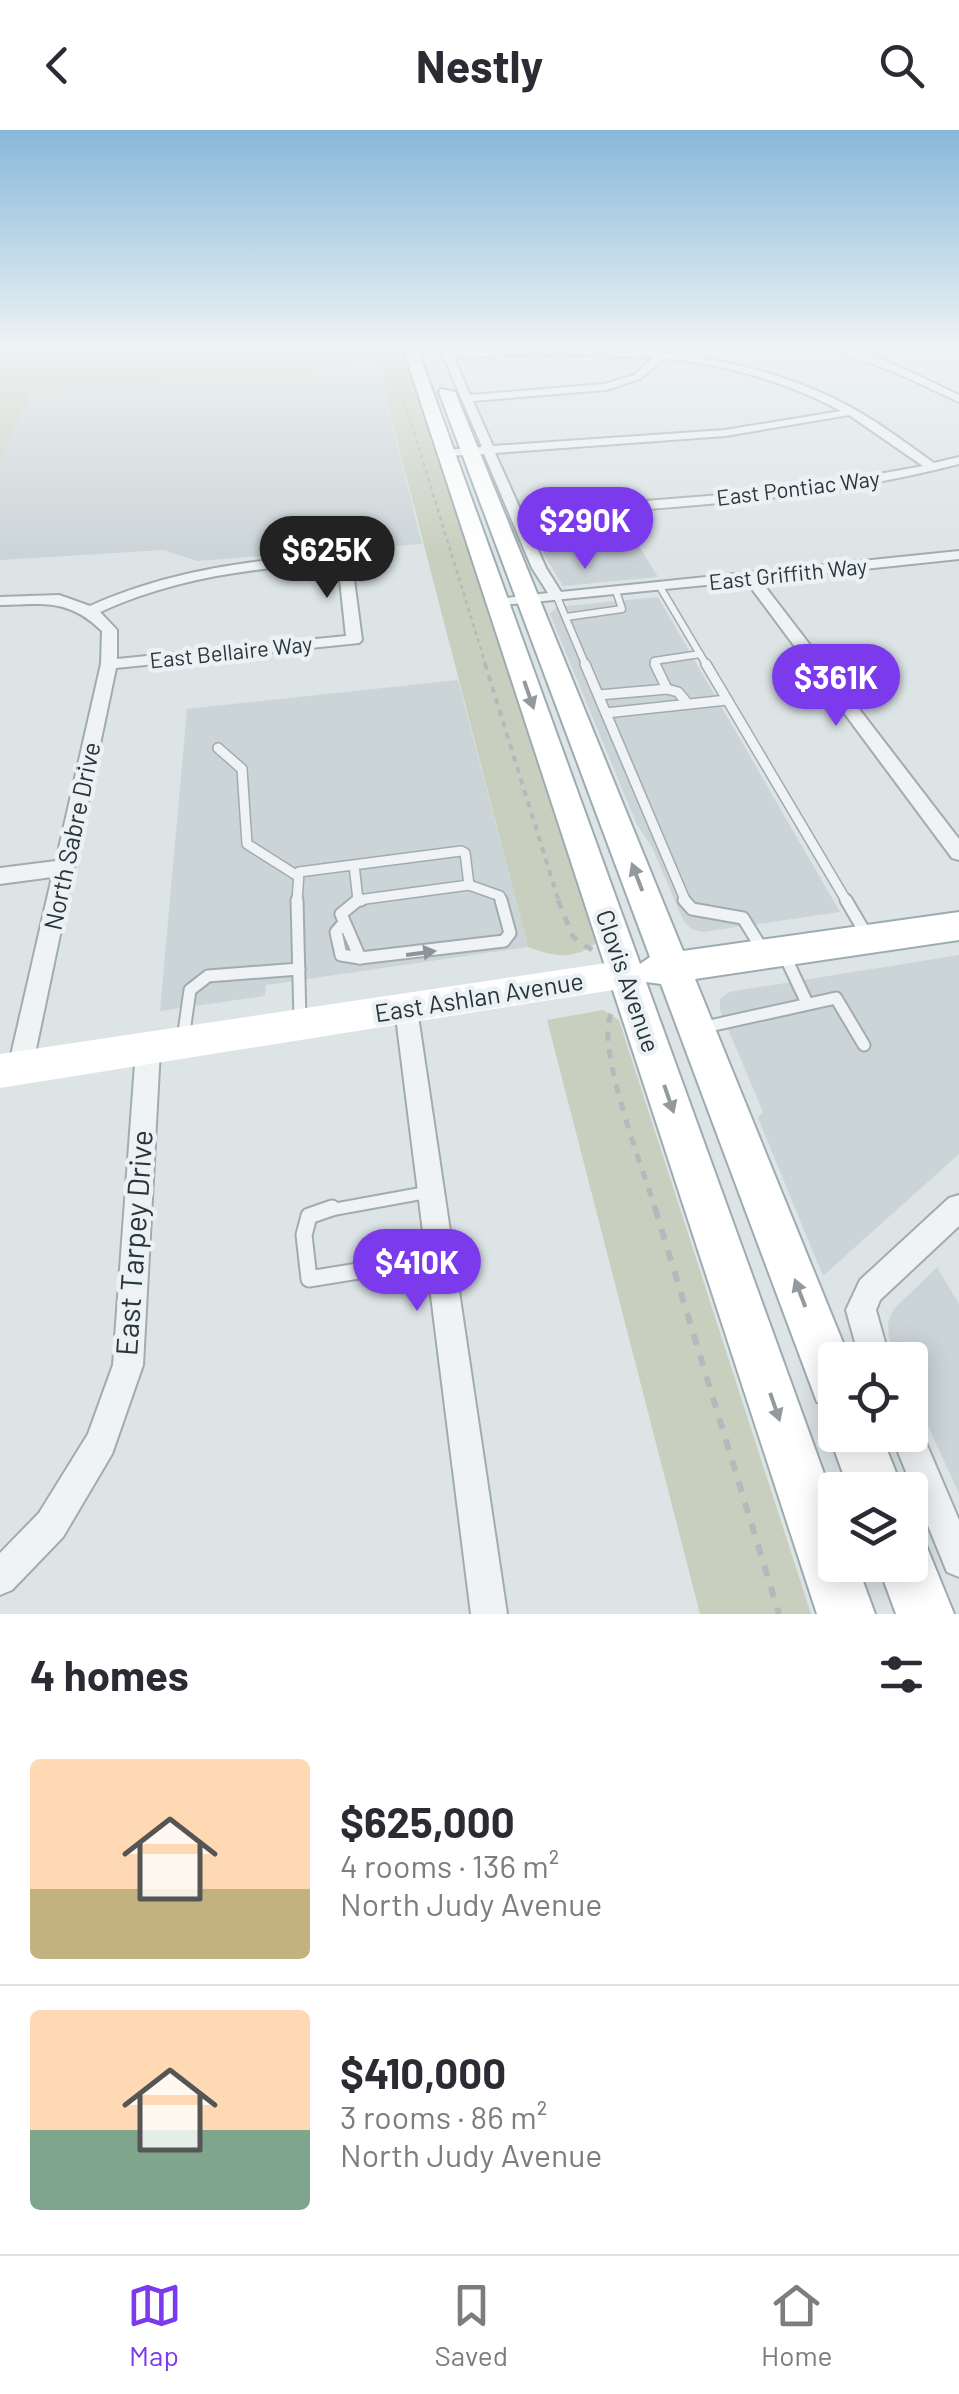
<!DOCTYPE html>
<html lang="en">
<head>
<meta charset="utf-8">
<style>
  body { margin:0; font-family:Barlow,sans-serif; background:#f7f7f7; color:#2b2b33; height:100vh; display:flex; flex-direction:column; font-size:38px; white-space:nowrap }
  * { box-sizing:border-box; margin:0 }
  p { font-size:32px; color:#7c7c81 }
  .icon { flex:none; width:55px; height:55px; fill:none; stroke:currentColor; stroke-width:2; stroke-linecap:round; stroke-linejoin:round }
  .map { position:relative; height:1484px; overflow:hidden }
  .details { display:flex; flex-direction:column; background:#fff; flex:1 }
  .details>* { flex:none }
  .controls { position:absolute; left:818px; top:1212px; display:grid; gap:20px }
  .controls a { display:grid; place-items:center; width:110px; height:110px; border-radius:10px; background:#fff; box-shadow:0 5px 25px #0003; font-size:50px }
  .price { position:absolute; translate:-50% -85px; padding:0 22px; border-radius:35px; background:#7c3aed; color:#fff; font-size:32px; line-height:65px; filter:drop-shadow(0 2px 5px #0008) }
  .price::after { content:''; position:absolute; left:50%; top:60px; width:30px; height:22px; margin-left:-15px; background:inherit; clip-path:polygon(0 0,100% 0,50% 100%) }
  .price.on { background:#222; color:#fff }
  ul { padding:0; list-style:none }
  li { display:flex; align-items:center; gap:30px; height:250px; padding:0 30px }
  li+li { border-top:2px solid #e1e1e2 }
  li span { display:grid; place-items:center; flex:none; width:280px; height:200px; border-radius:10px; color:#555 }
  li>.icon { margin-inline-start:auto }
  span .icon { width:120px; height:120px; fill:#fffc; stroke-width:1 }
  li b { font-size:42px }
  h2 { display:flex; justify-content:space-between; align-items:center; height:120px; padding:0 30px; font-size:42px }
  header { display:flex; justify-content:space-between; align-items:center; height:130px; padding:0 30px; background:#fff; font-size:45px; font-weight:700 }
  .dock { display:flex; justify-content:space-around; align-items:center; height:140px; border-top:2px solid #e1e1e2; background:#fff; font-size:28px; color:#7c7c81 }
  .dock a { display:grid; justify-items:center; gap:5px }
  .dock .on { color:#7c3aed }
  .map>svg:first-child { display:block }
  .built { fill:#cbd4d7 }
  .green { fill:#c9cfbe }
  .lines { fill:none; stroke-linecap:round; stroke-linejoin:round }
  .service-far3-casing { stroke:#a2acaf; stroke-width:9 }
  .service-far2-casing { stroke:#a2acaf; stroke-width:12 }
  .service-far1-casing { stroke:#a2acaf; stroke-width:15 }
  .service-casing { stroke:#a2acaf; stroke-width:19 }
  .minor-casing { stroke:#a2acaf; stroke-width:4 }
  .primary-casing { stroke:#9cacb1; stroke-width:4 }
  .path-far3 { stroke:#b3babc; stroke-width:2.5; stroke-dasharray:4 4; stroke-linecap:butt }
  .path-far2 { stroke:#b3babc; stroke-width:4; stroke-dasharray:6 6; stroke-linecap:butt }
  .path-far1 { stroke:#b3babc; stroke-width:5; stroke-dasharray:9 9; stroke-linecap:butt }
  .path { stroke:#b3babc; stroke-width:6; stroke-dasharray:11 11; stroke-linecap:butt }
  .service-far3 { stroke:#eff3f4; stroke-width:6 }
  .service-far2 { stroke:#eff3f4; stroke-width:9 }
  .service-far1 { stroke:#eff3f4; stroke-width:11 }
  .service { stroke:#eff3f4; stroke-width:15 }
  .minor { fill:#eff3f4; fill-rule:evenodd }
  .secondary { fill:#fff; fill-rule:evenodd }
  .primary { fill:#fff; fill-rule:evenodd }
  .oneway { fill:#939a9d }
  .oneway2 { fill:#8b9498 }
  .labels { text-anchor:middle; stroke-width:9; stroke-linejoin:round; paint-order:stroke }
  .far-street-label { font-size:22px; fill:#27363b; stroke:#ecf2f4 }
  .street-label { font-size:25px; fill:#27363b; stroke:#ecf2f4 }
  .near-street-label { font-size:30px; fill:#27363b; stroke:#ecf2f4 }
</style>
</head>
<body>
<header><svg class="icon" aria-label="back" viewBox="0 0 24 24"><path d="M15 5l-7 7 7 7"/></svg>Nestly<svg class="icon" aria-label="search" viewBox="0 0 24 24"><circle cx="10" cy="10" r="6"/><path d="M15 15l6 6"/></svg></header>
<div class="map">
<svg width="959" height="1484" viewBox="0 0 959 1484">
  <rect width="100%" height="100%" fill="#dce4e6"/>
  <g class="built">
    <path d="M350,218H373L422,414L197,431L164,420L0,430V329L32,262L354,242Z"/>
    <path d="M637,413L658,447L563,456L542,421Z"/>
    <path d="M658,467L840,782L703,802L691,799L683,790L652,717L637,695L550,484L557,477Z"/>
    <path d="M458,550L528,817L266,855L265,866L160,881L187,579Z"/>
    <path d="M959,825V1024L823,1146L758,988L763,982L720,880V869L729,862Z"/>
    <path d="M937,1137L959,1174V1364L910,1256V1230H899L889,1208L888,1192L893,1180Z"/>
  </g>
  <g class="green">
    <path d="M0,218H350L355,242L32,262L0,329Z"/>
    <path d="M373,218H401L596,813C574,831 552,826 528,817Z"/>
    <path d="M603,880L619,890L811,1484H700L547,890Z"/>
  </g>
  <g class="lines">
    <defs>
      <g id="service-far3">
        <path d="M660,457L707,536"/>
        <path d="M557,467L586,536"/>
        <path d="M566,487L622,479L616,461"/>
        <path d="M657,536L654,531L700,524"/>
      </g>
      <g id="service-far2">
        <path d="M585,534L686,772"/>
        <path d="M706,534L847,772"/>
        <path d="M667,559L678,562L688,574"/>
        <path d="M599,565L667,559L655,534"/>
        <path d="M606,583L727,570"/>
        <path d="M218,618L242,639L247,714L296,745"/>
        <path d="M469,755L500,766L502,772"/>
        <path d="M297,772L299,742L461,721L465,723L469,755L358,770L354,735"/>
      </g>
      <g id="service-far1">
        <path d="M297,770L300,890"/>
        <path d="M358,770L341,784L360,828L504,811L510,803L501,770"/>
        <path d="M358,770H361"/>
        <path d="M684,770L692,779L743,788L764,822"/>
        <path d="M846,770L866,804"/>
        <path d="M343,794L336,802L341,825L360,828"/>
        <path d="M784,824L807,873"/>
        <path d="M705,897L836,868L864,915"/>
        <path d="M183,909L190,860L208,846L299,839"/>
        <path d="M325,1081L429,1062"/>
      </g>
      <path id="service" d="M332,1078L309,1086L304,1105L309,1149L439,1128"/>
      <g id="minor">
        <path d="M440,218H450L451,222C582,216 716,211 837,270C872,287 903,311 934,333L959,327V334C818,371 671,377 524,388L546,438L561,462L959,421V429L760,450L959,709V730L952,728L746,451L492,476L490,473L497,469L548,463L532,438L484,324L446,326L440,323L446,320L482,317ZM546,224L654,227L634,245L605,254L470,265L454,227ZM664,228C726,235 786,251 841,281L725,300L493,316L473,271L606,260L640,249ZM849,285L923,336L796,359L521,381L495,323L725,306Z"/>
        <path d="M829,218C869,218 922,248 959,265V272L899,244Z"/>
        <path d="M344,423L351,427L362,510L359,513L116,538L32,938L29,946L20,949L11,946L8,938L52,747L0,754V738L56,731L101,534L102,501C68,468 44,474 0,475V467L59,465L90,476C172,439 255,430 344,423ZM338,432L346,506L117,529V500L100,482C177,447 254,438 338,432Z"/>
        <path d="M406,869L414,872L417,879L507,1484H471L395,879L398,872Z"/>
        <path d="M148,909L156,912L160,920L143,1235L112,1324L63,1407L12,1460L0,1465V1423L39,1383L88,1304L113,1235L136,920L140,912Z"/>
        <path d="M959,1065V1096L880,1170L876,1180L890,1230H860L846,1180L860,1150L949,1068Z"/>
        <path d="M910,1290L918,1294L959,1390V1447L947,1442L891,1305H910Z"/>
      </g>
      <g id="primary">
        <path d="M403,218H417L640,834L650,827L439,262L441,259L455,262L683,821L959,782V810L695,849L850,1230H835V1279L817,1272L661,854L646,852L835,1374V1435H857L875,1484H817Z"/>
        <path d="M835,1291V1305H881L903,1360H849L829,1305Z"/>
        <path d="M910,1409L926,1415L954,1484H896L878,1435H910Z"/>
      </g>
    </defs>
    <use href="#service-far3" class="service-far3-casing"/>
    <use href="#service-far2" class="service-far2-casing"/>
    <use href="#service-far1" class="service-far1-casing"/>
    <use href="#service" class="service-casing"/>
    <use href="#minor" class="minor-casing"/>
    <use href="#primary" class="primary-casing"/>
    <path class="path-far3" d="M388,218L486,536"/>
    <path class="path-far2" d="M485,534L559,772"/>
    <g class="path-far1">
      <path d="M558,770L573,807L592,820"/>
      <path d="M611,884C595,916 644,1042 656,1081"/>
    </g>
    <path class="path" d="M655,1078L779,1484"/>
    <use href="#service-far3" class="service-far3"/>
    <use href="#service-far2" class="service-far2"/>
    <use href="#service-far1" class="service-far1"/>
    <use href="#service" class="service"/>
    <use href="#minor" class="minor"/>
    <path class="secondary" d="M626,830L638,834L643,844L638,854L626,858L0,958V924Z"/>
    <use href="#primary" class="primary"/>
  </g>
  <defs><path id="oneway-solid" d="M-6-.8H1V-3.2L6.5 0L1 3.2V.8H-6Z" transform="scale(2.5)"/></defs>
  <g class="oneway">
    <use href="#oneway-solid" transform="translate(529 565) rotate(71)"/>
    <use href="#oneway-solid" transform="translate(637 747) rotate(-111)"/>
    <use href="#oneway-solid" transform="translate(669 969) rotate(71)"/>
    <use href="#oneway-solid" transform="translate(800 1163) rotate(-111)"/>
    <use href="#oneway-solid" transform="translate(775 1277) rotate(71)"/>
  </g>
  <use class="oneway2" href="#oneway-solid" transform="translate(421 823) rotate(-8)"/>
  <linearGradient id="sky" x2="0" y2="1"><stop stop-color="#88b8da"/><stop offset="0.51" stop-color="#eff3f4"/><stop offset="1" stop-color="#eff3f4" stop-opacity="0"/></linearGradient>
  <rect width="959" height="426" fill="url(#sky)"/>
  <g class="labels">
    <g class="far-street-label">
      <text transform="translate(798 358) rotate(-7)" y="8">East Pontiac Way</text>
      <text transform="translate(788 444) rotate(-6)" y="8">East Griffith Way</text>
      <text transform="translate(231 522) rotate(-6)" y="8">East Bellaire Way</text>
    </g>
    <g class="street-label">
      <text transform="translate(72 706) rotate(-78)" y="9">North Sabre Drive</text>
      <text transform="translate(628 851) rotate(71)" y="9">Clovis Avenue</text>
      <text transform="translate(479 867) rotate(-9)" y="9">East Ashlan Avenue</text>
    </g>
    <g class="near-street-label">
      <text transform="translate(135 1113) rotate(-86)" y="10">East Tarpey Drive</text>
    </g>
  </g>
</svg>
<div class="controls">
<a><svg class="icon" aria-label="locate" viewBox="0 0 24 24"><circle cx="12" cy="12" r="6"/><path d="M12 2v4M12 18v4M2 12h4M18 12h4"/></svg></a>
<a><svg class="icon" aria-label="layers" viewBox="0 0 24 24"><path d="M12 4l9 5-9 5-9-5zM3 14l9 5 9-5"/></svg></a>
</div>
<b class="price" style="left:585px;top:442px">$290K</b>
<b class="price on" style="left:327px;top:471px">$625K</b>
<b class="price" style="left:836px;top:599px">$361K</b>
<b class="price" style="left:417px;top:1184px">$410K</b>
</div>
<section class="details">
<h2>4 homes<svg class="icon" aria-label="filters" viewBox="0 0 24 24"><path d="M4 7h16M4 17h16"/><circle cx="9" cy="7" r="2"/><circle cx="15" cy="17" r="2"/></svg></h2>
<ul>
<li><span style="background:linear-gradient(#ffd9b3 65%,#c2b280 0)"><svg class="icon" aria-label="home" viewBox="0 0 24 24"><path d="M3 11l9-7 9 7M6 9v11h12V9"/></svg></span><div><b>$625,000</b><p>4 rooms · 136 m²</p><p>North Judy Avenue</p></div></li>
<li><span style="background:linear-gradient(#ffd9b3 60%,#7fa58c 0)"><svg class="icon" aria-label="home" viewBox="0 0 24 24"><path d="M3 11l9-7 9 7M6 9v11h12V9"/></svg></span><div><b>$410,000</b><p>3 rooms · 86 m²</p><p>North Judy Avenue</p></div></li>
</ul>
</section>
<nav class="dock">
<a class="on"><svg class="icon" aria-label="map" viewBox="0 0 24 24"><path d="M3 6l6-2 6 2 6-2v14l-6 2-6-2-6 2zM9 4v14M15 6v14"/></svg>Map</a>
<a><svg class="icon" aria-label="saved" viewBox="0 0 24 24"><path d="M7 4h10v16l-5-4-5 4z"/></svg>Saved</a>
<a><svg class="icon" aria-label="home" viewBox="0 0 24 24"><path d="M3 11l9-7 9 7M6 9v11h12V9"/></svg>Home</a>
</nav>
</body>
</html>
